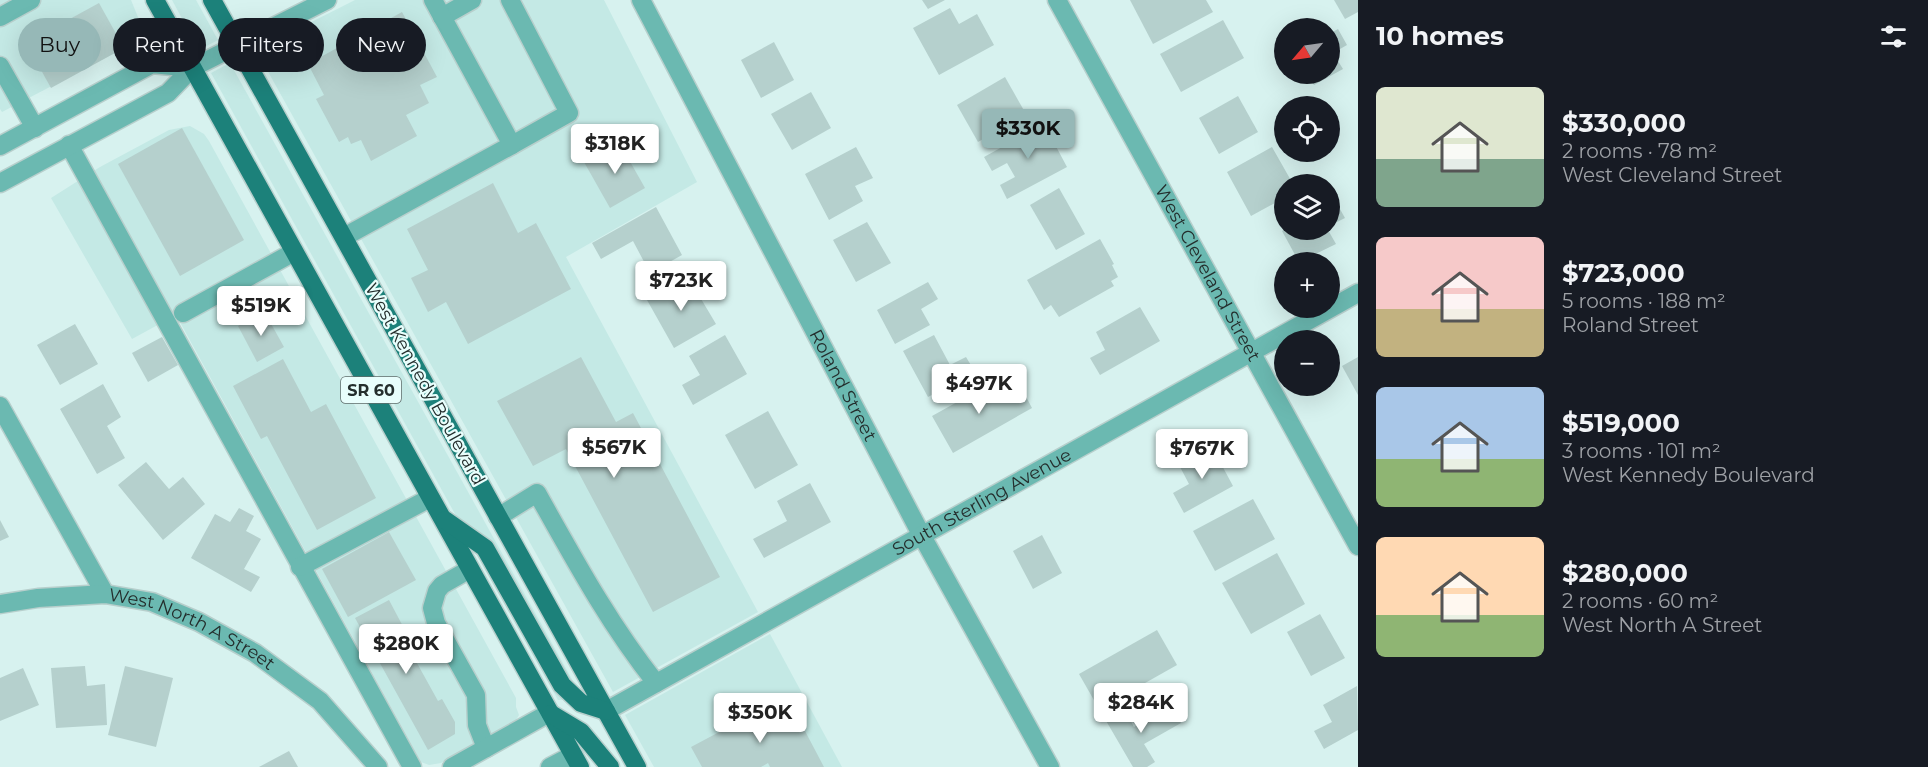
<!DOCTYPE html>
<html lang="en">
<head>
<meta charset="utf-8">
<style>
  body { margin:0; font-family:Montserrat,sans-serif; background:#20242c; color:#f1f3f6; height:100vh; display:flex; flex-direction:column; font-size:22px; white-space:nowrap }
  * { box-sizing:border-box; margin:0 }
  p { font-size:20px; color:#9ea1a6 }
  .icon { flex:none; width:33px; height:33px; fill:none; stroke:currentColor; stroke-width:2; stroke-linecap:round; stroke-linejoin:round }
  .map { position:relative; flex:1; overflow:hidden }
  .details { display:flex; flex-direction:column; background:#171b24; width:570px }
  .details>* { flex:none }
  .hud { position:absolute; left:18px; top:18px; width:570px; height:54px; display:flex; gap:12px }
  .needle { width:39px; rotate:241deg }
  .fabs { position:absolute; left:1274px; top:18px; display:grid; gap:12px }
  .fabs a { display:grid; place-items:center; width:66px; height:66px; border-radius:50%; background:#171b24; box-shadow:0 6px 24px #0002; font-size:30px }
  .price { position:absolute; translate:-50% -51px; padding:0 14px; border-radius:6px; background:#fff; color:#222; font-size:20px; line-height:39px; filter:drop-shadow(0 2px 3px #0008) }
  .price::after { content:''; position:absolute; left:50%; top:36px; width:18px; height:14px; margin-left:-9px; background:inherit; clip-path:polygon(0 0,100% 0,50% 100%) }
  .price.on { background:#96b8b7; color:#111 }
  ul { padding:0; list-style:none }
  li { display:flex; align-items:center; gap:18px; height:150px; padding:0 18px }
  li span { display:grid; place-items:center; flex:none; width:168px; height:120px; border-radius:9px; color:#555 }
  li>.icon { margin-inline-start:auto }
  span .icon { width:72px; height:72px; fill:#fffc; stroke-width:1 }
  li b { font-size:26px }
  h2 { display:flex; justify-content:space-between; align-items:center; height:72px; padding:0 18px; font-size:26px }
  .chip { padding:0 21px; border-radius:27px; background:#171b24; box-shadow:0 6px 24px #0002; font-size:21px; line-height:54px }
  .chip.on { background:#96b8b7; color:#111 }
  main { display:flex; flex:1; min-height:0 }
  .map>svg:first-child { display:block }
  .built { fill:#c4e9e5 }
  .building { fill:#b5d0cd }
  .lines { fill:none; stroke-linecap:round; stroke-linejoin:round }
  .minor-casing { stroke:#b7cfcc; stroke-width:21 }
  .major-casing { stroke:#b7cfcc; stroke-width:21 }
  .minor { stroke:#6bb9b1; stroke-width:18 }
  .major { stroke:#1c817a; stroke-width:18 }
  .labels { text-anchor:middle; stroke-width:4.5; stroke-linejoin:round; paint-order:stroke }
  .shield { fill:#e8fefc; stroke:#5f6c6b; stroke-width:1.5 }
  .shield-label { font-size:16px; font-weight:bold; fill:#242e2d }
  .street-label { font-size:18px; fill:#242e2d; stroke:#e8fefc }
</style>
</head>
<body>
<main>
<div class="map">
<svg width="1358" height="767" viewBox="0 0 1358 767">
  <rect width="100%" height="100%" fill="#d7f2ef"/>
  <g class="built">
    <path d="M0,0H131L140,22V30L137,38L130,45L2,112L0,109Z"/>
    <path d="M172,0H196L218,40L199,50Z"/>
    <path d="M355,0H604L697,182L566,257L758,612L613,692L256,50Z"/>
    <path d="M230,63L583,699L558,700L211,73Z"/>
    <path d="M190,126L204,134L209,141L516,698V707L519,715L516,720L441,763L429,765L421,762L176,315L132,339L51,198L100,167L169,130Z"/>
    <path d="M770,634L842,767H654L625,715Z"/>
  </g>
  <g class="building">
    <path d="M922,0H945L928,9Z"/>
    <path d="M1130,0H1206L1213,12L1153,44Z"/>
    <path d="M1334,0H1358V12L1345,19Z"/>
    <path d="M99,3L124,48L51,88L26,43Z"/>
    <path d="M950,8L959,24L977,14L994,45L939,75L913,28Z"/>
    <path d="M402,12L437,77L420,85L429,103L406,115L417,136L371,161L361,140L351,144L348,137L339,142L316,99L324,95L308,64Z"/>
    <path d="M1223,20L1244,58L1181,92L1160,54Z"/>
    <path d="M1338,29L1347,45L1333,53L1343,69L1314,85L1307,74H1329V34Z"/>
    <path d="M774,42L794,80L761,98L741,60Z"/>
    <path d="M1005,77L1026,114L978,142L957,105Z"/>
    <path d="M811,92L831,128L792,150L771,114Z"/>
    <path d="M1238,96L1258,132L1219,154L1199,118Z"/>
    <path d="M1044,124L1067,167L1007,199L1000,185L1015,177L1007,163L992,171L984,157Z"/>
    <path d="M182,128L244,240L180,276L118,164Z"/>
    <path d="M619,142L645,188L610,208L584,162Z"/>
    <path d="M856,147L873,178L855,186L863,201L829,220L805,174Z"/>
    <path d="M1272,147L1293,184H1284V198L1251,216L1227,172Z"/>
    <path d="M493,183L518,233L536,223L571,289L468,344L446,302L428,312L411,278L428,270L407,229Z"/>
    <path d="M1059,188L1085,234L1056,250L1030,205Z"/>
    <path d="M1336,202L1345,218L1329,226V205Z"/>
    <path d="M656,207L682,255L650,273L633,241L601,259L592,243Z"/>
    <path d="M867,222L891,263L856,282L833,240Z"/>
    <path d="M1284,230H1328L1336,244L1299,262L1282,231Z"/>
    <path d="M1100,239L1114,264L1112,265L1118,277L1111,281L1114,286L1059,317L1051,305L1044,310L1027,280Z"/>
    <path d="M688,277L716,324L674,348L647,300Z"/>
    <path d="M928,282L938,299L921,309L930,325L895,344L877,310Z"/>
    <path d="M1140,307L1160,341L1100,375L1090,358L1105,350L1096,332Z"/>
    <path d="M264,311L284,347L257,362L238,326Z"/>
    <path d="M75,324L98,364L60,385L37,345Z"/>
    <path d="M725,335L747,374L693,405L682,385L700,375L689,356Z"/>
    <path d="M934,335L950,365L966,357L975,372L928,397L903,351Z"/>
    <path d="M162,337L178,365L148,382L132,353Z"/>
    <path d="M581,357L616,422L633,413L720,577L653,612L566,449L533,466L497,401Z"/>
    <path d="M1358,357V395L1342,366Z"/>
    <path d="M283,359L311,412L326,404L376,498L317,530L267,436L261,439L233,386Z"/>
    <path d="M995,381L1006,399L1022,389L1032,408L953,453L932,416Z"/>
    <path d="M103,384L121,417L107,426L125,458L97,474L60,409Z"/>
    <path d="M768,411L798,465L755,489L725,435Z"/>
    <path d="M1212,447L1233,486L1184,513L1173,493L1189,484L1179,465Z"/>
    <path d="M146,462L169,489L183,477L205,504L163,540L118,485Z"/>
    <path d="M810,483L831,522L764,558L753,539L787,521L777,501Z"/>
    <path d="M1253,499L1275,539L1215,571L1193,531Z"/>
    <path d="M239,508L254,516L246,531L261,539L244,569L260,577L251,592L191,558L215,514L230,522Z"/>
    <path d="M0,520L9,537L0,541Z"/>
    <path d="M389,532L416,580L348,617L322,569Z"/>
    <path d="M1042,535L1062,573L1033,589L1013,551Z"/>
    <path d="M1277,553L1305,604L1251,634L1222,583Z"/>
    <path d="M389,600L407,634L402,636L438,701L442,699L455,722V734L428,750L355,618Z"/>
    <path d="M1320,614L1345,658L1311,676L1287,632Z"/>
    <path d="M1157,630L1177,665L1099,709L1079,674Z"/>
    <path d="M85,666L87,686L105,684L107,725L56,728L51,668Z"/>
    <path d="M125,666L173,678L156,747L108,735Z"/>
    <path d="M23,668L39,705L0,721V678Z"/>
    <path d="M1357,686L1358,730L1324,749L1314,731L1332,722L1323,705Z"/>
    <path d="M770,705L778,721L795,712L824,767H770L768,763L761,767H702L691,747Z"/>
    <path d="M1171,705L1181,723L1144,744L1155,762L1147,767H1133L1105,719L1124,709L1134,727Z"/>
    <path d="M289,751L298,767H259Z"/>
  </g>
  <g class="lines">
    <defs>
      <g id="minor">
        <path d="M510,0L569,113L512,145"/>
        <path id="s1" d="M641,0L922,536L1050,767"/>
        <path id="s2" d="M1057,0L1358,546"/>
        <path d="M0,17L31,0"/>
        <path d="M442,17L472,0"/>
        <path d="M0,66L35,128"/>
        <path d="M69,145L412,767"/>
        <path d="M0,146L152,64L192,68"/>
        <path d="M0,183L168,93L192,68L327,0"/>
        <path d="M344,237L512,145L433,0"/>
        <path d="M183,313L294,252"/>
        <path d="M0,406L105,594"/>
        <path d="M498,517L537,493C574,559 609,624 656,683"/>
        <path d="M300,567L430,498"/>
        <path d="M470,569L442,585L437,591L432,608L436,623L476,695L477,725L486,748"/>
        <path id="s3" d="M0,604L38,598L105,594L152,602L199,622L255,653L320,701L378,767"/>
        <path id="s4" d="M606,711L1358,293"/>
        <path d="M452,767L549,713"/>
        <path d="M550,767L573,755"/>
      </g>
      <g id="major">
        <path d="M155,0L580,767"/>
        <path d="M212,0L637,767"/>
        <path d="M445,520L485,548L562,685L581,703L606,711"/>
        <path d="M551,714L581,732L610,767"/>
      </g>
    </defs>
    <use href="#minor" class="minor-casing"/>
    <use href="#major" class="major-casing"/>
    <use href="#minor" class="minor"/>
    <use href="#major" class="major"/>
  </g>
  <g class="labels">
    <rect class="shield" x="341" y="377" width="60" height="26" rx="4.5"/>
    <g class="shield-label">
      <text x="371" y="396">SR 60</text>
    </g>
    <g class="street-label">
      <text dy="6" stroke="none"><textPath href="#s2" startOffset="312">West Cleveland Street</textPath></text>
      <text transform="translate(425 384) rotate(61)" y="6">West Kennedy Boulevard</text>
      <text dy="6" stroke="none"><textPath href="#s1" startOffset="435">Roland Street</textPath></text>
      <text dy="6" stroke="none"><textPath href="#s4" startOffset="430">South Sterling Avenue</textPath></text>
      <text dy="6" stroke="none"><textPath href="#s3" startOffset="200">West North A Street</textPath></text>
    </g>
  </g>
</svg>
<div class="fabs">
<a><svg class="needle" viewBox="-14 -14 28 28"><path d="M0-13l5 13h-10z" fill="#e53935"/><path d="M0 13l5-13h-10z" fill="#9ea1a6"/></svg></a>
<a><svg class="icon" aria-label="locate" viewBox="0 0 24 24"><circle cx="12" cy="12" r="6"/><path d="M12 2v4M12 18v4M2 12h4M18 12h4"/></svg></a>
<a><svg class="icon" aria-label="layers" viewBox="0 0 24 24"><path d="M12 4l9 5-9 5-9-5zM3 14l9 5 9-5"/></svg></a>
<a>+</a>
<a>−</a>
</div>
<b class="price on" style="left:1028px;top:160px">$330K</b>
<b class="price" style="left:615px;top:175px">$318K</b>
<b class="price" style="left:681px;top:312px">$723K</b>
<b class="price" style="left:261px;top:337px">$519K</b>
<b class="price" style="left:979px;top:415px">$497K</b>
<b class="price" style="left:614px;top:479px">$567K</b>
<b class="price" style="left:1202px;top:480px">$767K</b>
<b class="price" style="left:406px;top:675px">$280K</b>
<b class="price" style="left:1141px;top:734px">$284K</b>
<b class="price" style="left:760px;top:744px">$350K</b>
<div class="hud">
<a class="chip on">Buy</a>
<a class="chip">Rent</a>
<a class="chip">Filters</a>
<a class="chip">New</a>
</div>
</div>
<section class="details">
<h2>10 homes<svg class="icon" aria-label="filters" viewBox="0 0 24 24"><path d="M4 7h16M4 17h16"/><circle cx="9" cy="7" r="2"/><circle cx="15" cy="17" r="2"/></svg></h2>
<ul>
<li><span style="background:linear-gradient(#dfe7d0 60%,#7fa58c 0)"><svg class="icon" aria-label="home" viewBox="0 0 24 24"><path d="M3 11l9-7 9 7M6 9v11h12V9"/></svg></span><div><b>$330,000</b><p>2 rooms · 78 m²</p><p>West Cleveland Street</p></div></li>
<li><span style="background:linear-gradient(#f6c9c9 60%,#c2b280 0)"><svg class="icon" aria-label="home" viewBox="0 0 24 24"><path d="M3 11l9-7 9 7M6 9v11h12V9"/></svg></span><div><b>$723,000</b><p>5 rooms · 188 m²</p><p>Roland Street</p></div></li>
<li><span style="background:linear-gradient(#a9c7e8 60%,#8fb573 0)"><svg class="icon" aria-label="home" viewBox="0 0 24 24"><path d="M3 11l9-7 9 7M6 9v11h12V9"/></svg></span><div><b>$519,000</b><p>3 rooms · 101 m²</p><p>West Kennedy Boulevard</p></div></li>
<li><span style="background:linear-gradient(#ffd9b3 65%,#8fb573 0)"><svg class="icon" aria-label="home" viewBox="0 0 24 24"><path d="M3 11l9-7 9 7M6 9v11h12V9"/></svg></span><div><b>$280,000</b><p>2 rooms · 60 m²</p><p>West North A Street</p></div></li>
</ul>
</section>
</main>
</body>
</html>
